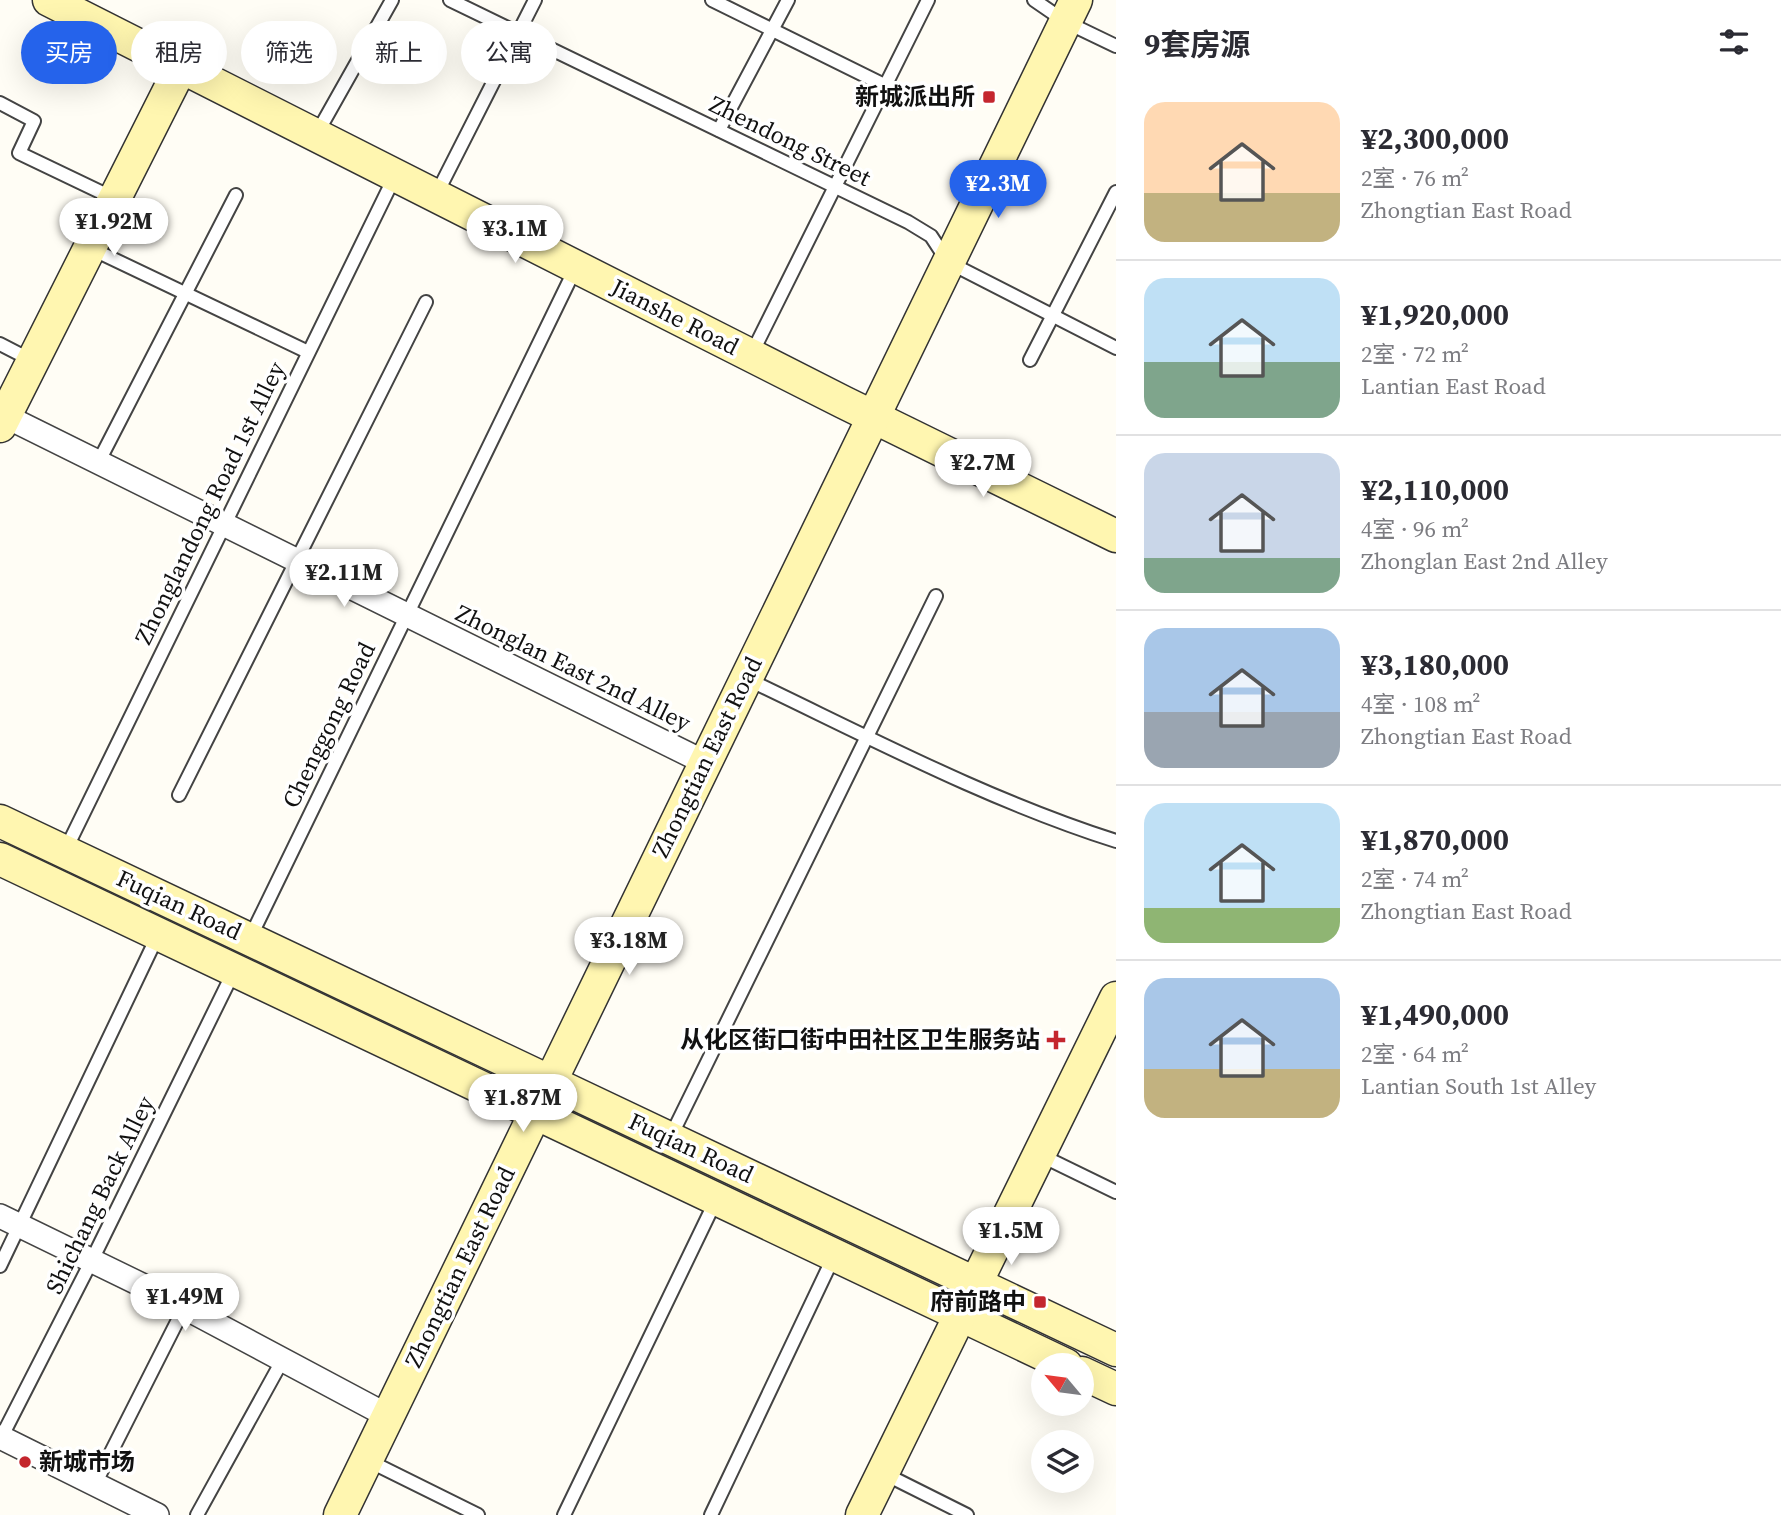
<!DOCTYPE html>
<html lang="zh">
<head>
<meta charset="utf-8">
<style>
  body { margin:0; font-family:"Source Serif 4","Noto Sans SC",serif; background:#f2f2f3; color:#2b2b33; height:100vh; display:flex; flex-direction:column; font-size:26px; white-space:nowrap }
  * { box-sizing:border-box; margin:0 }
  p { font-size:23px; color:#7c7c81 }
  .icon { flex:none; width:38px; height:38px; fill:none; stroke:currentColor; stroke-width:2; stroke-linecap:round; stroke-linejoin:round }
  .map { position:relative; flex:1; overflow:hidden }
  .drawer { display:flex; flex-direction:column; background:#fff; width:665px }
  .drawer>* { flex:none }
  .hud { position:absolute; left:21px; top:21px; width:665px; height:63px; display:flex; gap:14px }
  .needle { width:46px; rotate:299deg }
  .buttons { position:absolute; left:1031px; top:1353px; display:grid; gap:14px }
  .buttons a { display:grid; place-items:center; width:63px; height:63px; border-radius:50%; background:#fff; box-shadow:0 7px 28px #0002; font-size:35px }
  .price { position:absolute; translate:-50% -60px; padding:0 16px; border-radius:24px; background:#fff; color:#222; font-size:23px; line-height:46px; filter:drop-shadow(0 2px 4px #0008) }
  .price::after { content:''; position:absolute; left:50%; top:42px; width:21px; height:16px; margin-left:-10px; background:inherit; clip-path:polygon(0 0,100% 0,50% 100%) }
  .price.selected { background:#2563eb; color:#fff }
  ul { padding:0; list-style:none }
  li { display:flex; align-items:center; gap:21px; height:175px; padding:0 28px }
  li+li { border-top:2px solid #e1e1e2 }
  li span { display:grid; place-items:center; flex:none; width:196px; height:140px; border-radius:21px; color:#555 }
  li>.icon { margin-inline-start:auto }
  span .icon { width:84px; height:84px; fill:#fffc; stroke-width:1 }
  li b { font-size:30px }
  h2 { display:flex; justify-content:space-between; align-items:center; height:84px; padding:0 28px; font-size:30px }
  .tag { padding:0 24px; border-radius:32px; background:#fff; box-shadow:0 7px 28px #0002; font-size:24px; line-height:63px }
  .tag.selected { background:#2563eb; color:#fff }
  main { display:flex; flex:1; min-height:0 }
  .map>svg:first-child { display:block }
  .lines { fill:none; stroke-linecap:round; stroke-linejoin:round }
  .lane-casing { stroke:#444; stroke-width:16 }
  .street-casing { stroke:#444; stroke-width:26 }
  .secondary-casing { stroke:#333; stroke-width:35 }
  .lane { stroke:#fff; stroke-width:12 }
  .street { stroke:#fff; stroke-width:23 }
  .secondary { stroke:#fff6b0; stroke-width:32 }
  .poi-dot { fill:#c4262e; stroke:#fff; stroke-width:2.5 }
  .labels { text-anchor:middle; stroke-width:7; stroke-linejoin:round; paint-order:stroke }
  .poi-label { font-size:24px; font-weight:bold; fill:#111; stroke:#fff; text-anchor:end }
  .street-label { font-size:24px; fill:#111; stroke:#fff }
</style>
</head>
<body>
<main>
<div class="map">
<svg width="1116" height="1515" viewBox="0 0 1116 1515">
  <rect width="100%" height="100%" fill="#fffdf5"/>
  <g class="lines">
    <defs>
      <g id="lane">
        <path d="M450,0L908,222L931,236L948,262L1116,348"/>
        <path d="M712,0L886,86"/>
        <path d="M1034,0L1066,22L1116,46"/>
        <path d="M0,103L34,121L19,153L113,198"/>
        <path d="M719,130L788,0"/>
        <path d="M316,135L392,0"/>
        <path d="M436,195L535,0"/>
        <path d="M90,248L308,352"/>
        <path d="M0,344L31,360"/>
        <path d="M751,355L928,0"/>
        <path d="M1030,360L1116,192"/>
        <path d="M98,463L236,195"/>
        <path d="M745,678C867,736 987,800 1116,841"/>
        <path d="M179,795L426,302"/>
        <path d="M65,851L395,176"/>
        <path d="M249,940L576,267"/>
        <path d="M670,1138L936,596"/>
        <path d="M1038,1154L1116,1192"/>
        <path d="M0,1266L158,935"/>
        <path d="M0,1440L92,1260L235,969"/>
        <path d="M367,1460L478,1515"/>
        <path d="M883,1473L967,1515"/>
        <path d="M95,1484L184,1308"/>
        <path d="M197,1515L282,1361"/>
        <path d="M564,1515L716,1200"/>
        <path d="M711,1515L834,1256"/>
      </g>
      <g id="street">
        <path d="M5,416L704,762"/>
        <path d="M0,1216L152,1290L388,1416"/>
        <path d="M0,1437L157,1515"/>
      </g>
      <g id="secondary">
        <path d="M49,0L843,402L1116,536"/>
        <path d="M0,426L181,67"/>
        <path d="M0,821L1116,1350"/>
        <path d="M0,859L1066,1365"/>
        <path d="M1082,1373L1116,1389"/>
        <path d="M340,1515L1076,0"/>
        <path d="M862,1515L1116,998"/>
      </g>
    </defs>
    <use href="#lane" class="lane-casing"/>
    <use href="#street" class="street-casing"/>
    <use href="#secondary" class="secondary-casing"/>
    <use href="#lane" class="lane"/>
    <use href="#street" class="street"/>
    <use href="#secondary" class="secondary"/>
  </g>
  <g class="poi-dot">
    <rect x="982" y="90" width="14" height="14" rx="3.5"/>
    <path d="M1052.5 1029.5h7v7h7v7h-7v7h-7v-7h-7v-7h7z"/>
    <rect x="1033" y="1295" width="14" height="14" rx="3.5"/>
    <circle cx="25" cy="1462" r="7"/>
  </g>
  <g class="labels">
    <g class="poi-label">
      <text x="975" y="105">新城派出所</text>
      <text x="1040" y="1048">从化区街口街中田社区卫生服务站</text>
      <text x="1026" y="1310">府前路中</text>
      <text x="39" y="1470" text-anchor="start">新城市场</text>
    </g>
    <g class="street-label">
      <text transform="translate(790 141) rotate(26)" y="8">Zhendong Street</text>
      <text transform="translate(675 317) rotate(27)" y="8">Jianshe Road</text>
      <text transform="translate(210 503) rotate(-64)" y="8">Zhonglandong Road 1st Alley</text>
      <text transform="translate(573 668) rotate(26)" y="8">Zhonglan East 2nd Alley</text>
      <text transform="translate(329 725) rotate(-64)" y="8">Chenggong Road</text>
      <text transform="translate(707 757) rotate(-64)" y="8">Zhongtian East Road</text>
      <text transform="translate(179 905) rotate(25)" y="8">Fuqian Road</text>
      <text transform="translate(691 1148) rotate(25)" y="8">Fuqian Road</text>
      <text transform="translate(100 1195) rotate(-64)" y="8">Shichang Back Alley</text>
      <text transform="translate(460 1267) rotate(-64)" y="8">Zhongtian East Road</text>
    </g>
  </g>
</svg>
<div class="buttons">
<a><svg class="needle" viewBox="-14 -14 28 28"><path d="M0-13l5 13h-10z" fill="#e53935"/><path d="M0 13l5-13h-10z" fill="#7c7c81"/></svg></a>
<a><svg class="icon" aria-label="layers" viewBox="0 0 24 24"><path d="M12 4l9 5-9 5-9-5zM3 14l9 5 9-5"/></svg></a>
</div>
<b class="price selected" style="left:998px;top:220px">¥2.3M</b>
<b class="price" style="left:114px;top:258px">¥1.92M</b>
<b class="price" style="left:515px;top:265px">¥3.1M</b>
<b class="price" style="left:983px;top:499px">¥2.7M</b>
<b class="price" style="left:344px;top:609px">¥2.11M</b>
<b class="price" style="left:629px;top:977px">¥3.18M</b>
<b class="price" style="left:523px;top:1134px">¥1.87M</b>
<b class="price" style="left:1011px;top:1267px">¥1.5M</b>
<b class="price" style="left:185px;top:1333px">¥1.49M</b>
<div class="hud">
<a class="tag selected">买房</a>
<a class="tag">租房</a>
<a class="tag">筛选</a>
<a class="tag">新上</a>
<a class="tag">公寓</a>
</div>
</div>
<section class="drawer">
<h2>9套房源<svg class="icon" aria-label="filters" viewBox="0 0 24 24"><path d="M4 7h16M4 17h16"/><circle cx="9" cy="7" r="2"/><circle cx="15" cy="17" r="2"/></svg></h2>
<ul>
<li><span style="background:linear-gradient(#ffd9b3 65%,#c2b280 0)"><svg class="icon" aria-label="home" viewBox="0 0 24 24"><path d="M3 11l9-7 9 7M6 9v11h12V9"/></svg></span><div><b>¥2,300,000</b><p>2室 · 76 m²</p><p>Zhongtian East Road</p></div></li>
<li><span style="background:linear-gradient(#bfe0f5 60%,#7fa58c 0)"><svg class="icon" aria-label="home" viewBox="0 0 24 24"><path d="M3 11l9-7 9 7M6 9v11h12V9"/></svg></span><div><b>¥1,920,000</b><p>2室 · 72 m²</p><p>Lantian East Road</p></div></li>
<li><span style="background:linear-gradient(#c9d6e8 75%,#7fa58c 0)"><svg class="icon" aria-label="home" viewBox="0 0 24 24"><path d="M3 11l9-7 9 7M6 9v11h12V9"/></svg></span><div><b>¥2,110,000</b><p>4室 · 96 m²</p><p>Zhonglan East 2nd Alley</p></div></li>
<li><span style="background:linear-gradient(#a9c7e8 60%,#9aa5b1 0)"><svg class="icon" aria-label="home" viewBox="0 0 24 24"><path d="M3 11l9-7 9 7M6 9v11h12V9"/></svg></span><div><b>¥3,180,000</b><p>4室 · 108 m²</p><p>Zhongtian East Road</p></div></li>
<li><span style="background:linear-gradient(#bfe0f5 75%,#8fb573 0)"><svg class="icon" aria-label="home" viewBox="0 0 24 24"><path d="M3 11l9-7 9 7M6 9v11h12V9"/></svg></span><div><b>¥1,870,000</b><p>2室 · 74 m²</p><p>Zhongtian East Road</p></div></li>
<li><span style="background:linear-gradient(#a9c7e8 65%,#c2b280 0)"><svg class="icon" aria-label="home" viewBox="0 0 24 24"><path d="M3 11l9-7 9 7M6 9v11h12V9"/></svg></span><div><b>¥1,490,000</b><p>2室 · 64 m²</p><p>Lantian South 1st Alley</p></div></li>
</ul>
</section>
</main>
</body>
</html>
